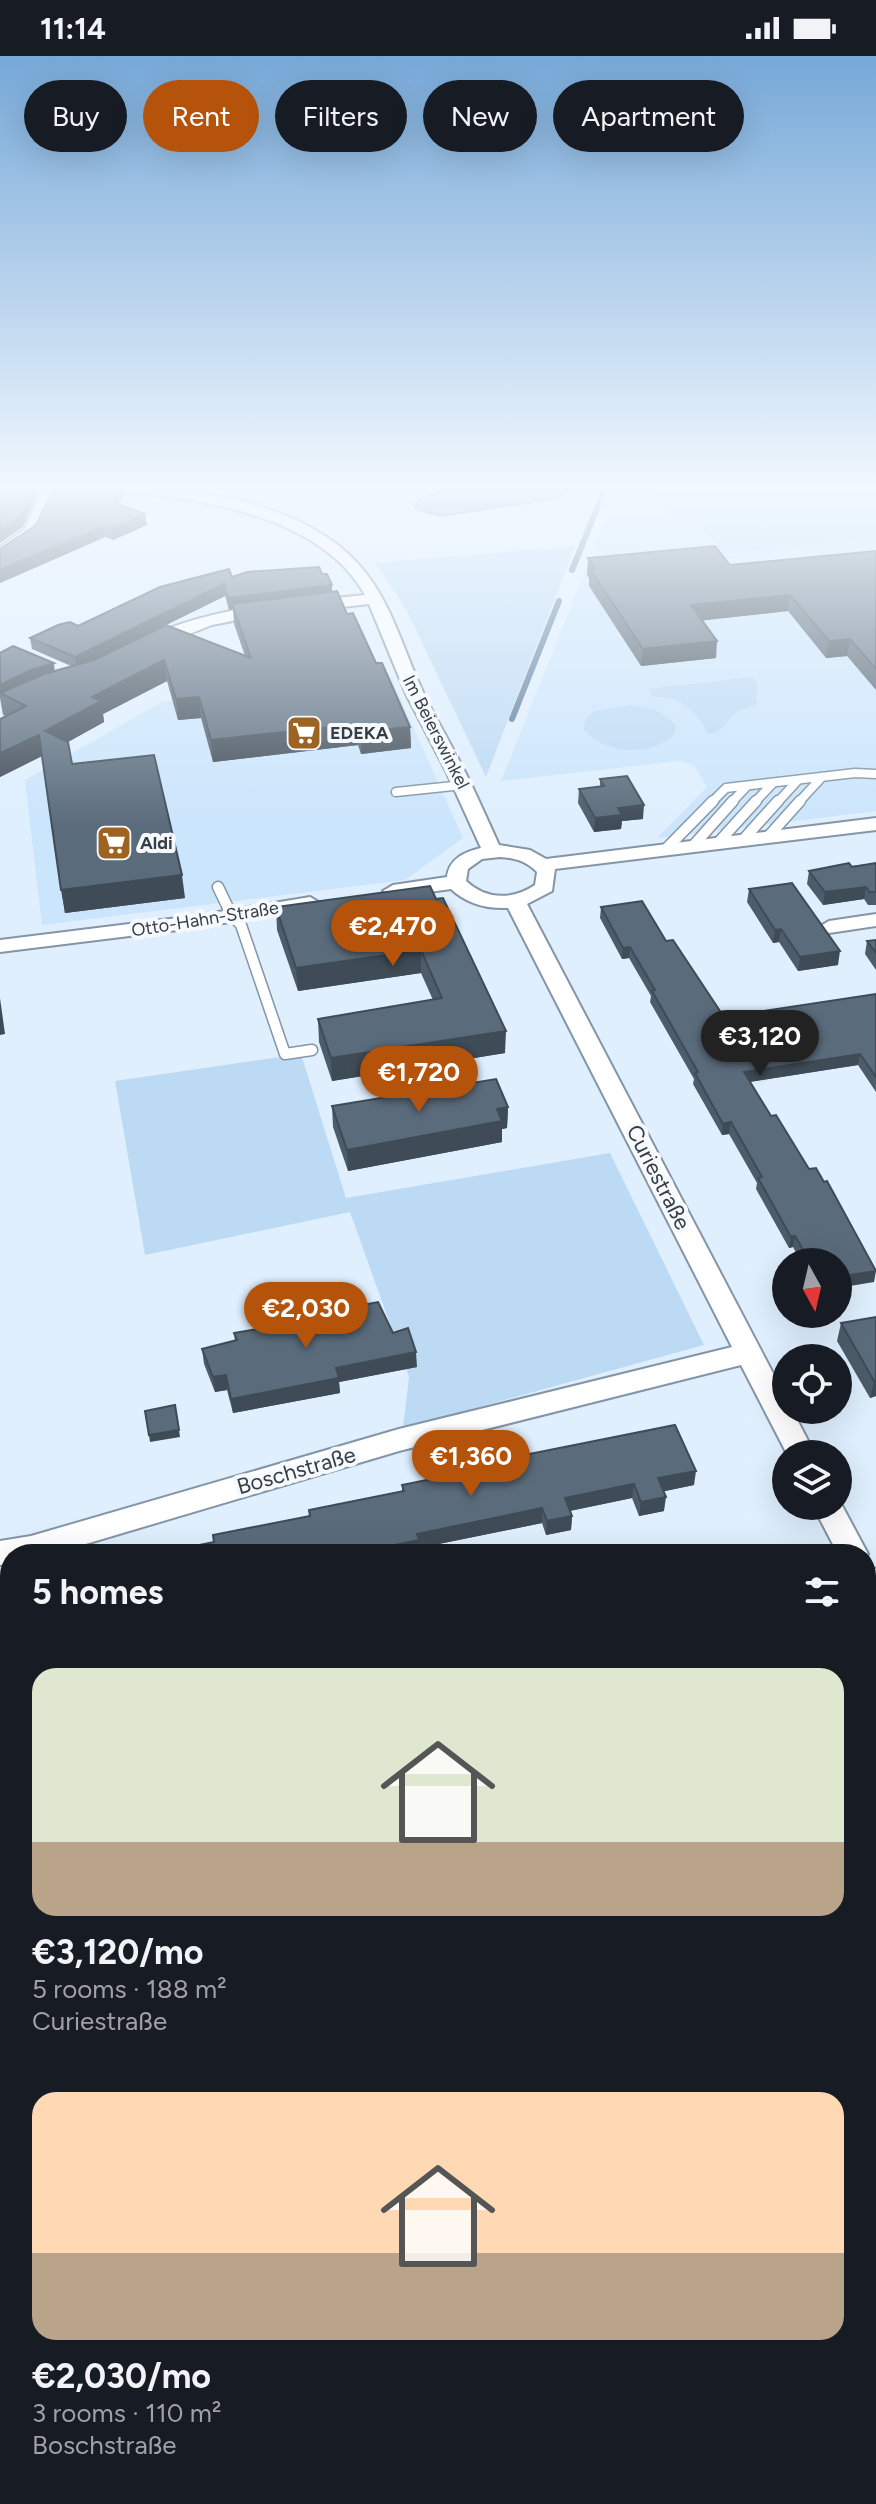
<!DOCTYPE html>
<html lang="en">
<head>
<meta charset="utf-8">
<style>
  body { margin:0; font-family:Figtree,sans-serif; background:#20242c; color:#f1f3f6; height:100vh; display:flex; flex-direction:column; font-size:30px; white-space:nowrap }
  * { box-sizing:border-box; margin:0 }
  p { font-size:26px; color:#9ea1a6 }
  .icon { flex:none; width:44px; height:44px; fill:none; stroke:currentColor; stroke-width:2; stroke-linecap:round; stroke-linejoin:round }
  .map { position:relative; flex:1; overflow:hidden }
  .details { position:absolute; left:0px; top:1488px; width:876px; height:960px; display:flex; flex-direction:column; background:#171b24; border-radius:32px 32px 0 0; box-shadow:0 8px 32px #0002 }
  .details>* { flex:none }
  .hud { position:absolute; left:24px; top:24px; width:828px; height:72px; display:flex; gap:16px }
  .needle { width:52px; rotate:172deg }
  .controls { position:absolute; left:772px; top:1192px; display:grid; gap:16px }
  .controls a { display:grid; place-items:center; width:80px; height:80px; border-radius:50%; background:#171b24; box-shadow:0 8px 32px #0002; font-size:40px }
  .price { position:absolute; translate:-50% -68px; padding:0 18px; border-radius:28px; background:#b45309; color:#fff; font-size:26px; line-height:52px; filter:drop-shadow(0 2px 4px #0008) }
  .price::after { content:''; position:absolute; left:50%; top:48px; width:24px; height:18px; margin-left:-12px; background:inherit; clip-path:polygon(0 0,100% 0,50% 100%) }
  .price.on { background:#222; color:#fff }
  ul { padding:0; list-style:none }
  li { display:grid; align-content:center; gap:16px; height:424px; padding:0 32px }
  li span { display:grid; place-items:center; height:248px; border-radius:24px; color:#555 }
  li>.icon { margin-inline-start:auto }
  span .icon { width:144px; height:144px; fill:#fffc; stroke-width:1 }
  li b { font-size:34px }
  h2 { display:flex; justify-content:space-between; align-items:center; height:96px; padding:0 32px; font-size:34px }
  .pill { padding:0 28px; border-radius:36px; background:#171b24; box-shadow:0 8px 32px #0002; font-size:28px; line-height:72px }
  .pill.on { background:#b45309; color:#fff }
  .status { display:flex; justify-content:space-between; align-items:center; height:56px; padding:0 40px; background:#171b24; direction:ltr }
  .status svg { height:22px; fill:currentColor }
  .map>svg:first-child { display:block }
  .built { fill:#cbe5fc }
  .green { fill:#bddaf4 }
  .water { fill:#6b97be; stroke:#5b7c9a; stroke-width:2 }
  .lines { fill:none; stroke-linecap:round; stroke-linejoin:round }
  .stream { stroke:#5b7c9a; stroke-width:6 }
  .lane-far1-casing { stroke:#8395a6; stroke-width:11 }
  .lane-casing { stroke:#8395a6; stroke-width:13 }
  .street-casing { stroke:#8395a6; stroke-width:4 }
  .secondary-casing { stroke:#8395a6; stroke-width:4 }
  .lane-far1 { stroke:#fff; stroke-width:8 }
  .lane { stroke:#fff; stroke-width:10 }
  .street { fill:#fff; fill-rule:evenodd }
  .secondary { fill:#fff; fill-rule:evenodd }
  .wall { fill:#4d5c6a; fill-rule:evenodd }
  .shaded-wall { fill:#3f4b56 }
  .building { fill:#5a6b7b; stroke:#3f4b56; stroke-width:2 }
  .labels { text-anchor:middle; stroke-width:8; stroke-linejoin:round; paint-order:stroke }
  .far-street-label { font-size:18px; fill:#363e45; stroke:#f6fafe }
  .far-poi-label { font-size:18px; font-weight:bold; fill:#363e45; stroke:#f6fafe; text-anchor:start }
  .street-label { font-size:22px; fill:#363e45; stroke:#f6fafe }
</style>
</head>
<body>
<div class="status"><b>11:14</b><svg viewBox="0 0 49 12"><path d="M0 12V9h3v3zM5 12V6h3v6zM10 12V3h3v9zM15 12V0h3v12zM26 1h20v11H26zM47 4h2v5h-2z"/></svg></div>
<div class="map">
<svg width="876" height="2448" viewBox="0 0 876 2448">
  <rect width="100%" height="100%" fill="#dfeffe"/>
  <g class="built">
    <path d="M620,428H876V755L657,782L707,731L694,709L679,705L501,725Z"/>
    <path d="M391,621L463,782L405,824L42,869L25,724L162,646Z"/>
  </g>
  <g class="green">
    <path d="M662,428H876V483L724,498C719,492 714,482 708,478C684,462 665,467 658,433Z"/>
    <path d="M575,490L486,721L406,553L375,507Z"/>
    <path d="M751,621L758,627L756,643L758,648C752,650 745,652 739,655C726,663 724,677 708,678C699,657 679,639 654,641L648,633Z"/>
    <path d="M630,649L654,653L675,668V678C652,701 606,699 584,674L585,664L594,655Z"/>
    <path d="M301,998L346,1142L610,1097L704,1289L403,1372L409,1321L350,1156L145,1199L115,1025Z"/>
  </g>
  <path class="water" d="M459,428H604L602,433H571L554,443L440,460L415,453V448L421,443Z"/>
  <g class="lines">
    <g class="stream">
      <path d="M599,446L606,428"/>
      <path d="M572,514L598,450"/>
      <path d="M512,663L559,545"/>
    </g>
    <defs>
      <g id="lane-far1">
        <path d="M396,736L463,729"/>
        <path d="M711,747L726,732L855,717L876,718"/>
        <path d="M731,747L747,730"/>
        <path d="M754,747L773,727"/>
        <path d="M777,747L798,724"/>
        <path d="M798,747L822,721"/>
      </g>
      <g id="lane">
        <path d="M767,782L800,745"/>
        <path d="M742,785L778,745"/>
        <path d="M717,788L756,745"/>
        <path d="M692,791L733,745"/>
        <path d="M665,794L713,745"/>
        <path d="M218,831L231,858L241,869L285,998L312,994"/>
      </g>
      <g id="street">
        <path d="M45,428H59L36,478L0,503V491L25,473Z"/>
        <path d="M82,428C171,428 306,440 365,516C393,551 404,596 423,636C435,662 450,686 463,712C476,737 487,763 499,789L530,794L546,803L876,762V774L555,813L552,835L527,848L786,1342V1354H792L815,1398H787L741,1309L399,1395L52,1498H10V1508L0,1509V1485L31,1480L399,1373L732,1291L508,852C487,853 467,848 451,833L393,841L383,835L393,829L447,821C449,803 464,796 481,792L446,715L406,638L369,548L306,555L298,550L306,545L365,539C317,452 177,439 89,432ZM500,801C515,802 526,805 537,816L535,829C513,844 486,844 466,825L468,813L482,803Z"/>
        <path d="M267,549L275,554L273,557L212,569L149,594L141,589C163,567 235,553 267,549Z"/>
        <path d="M310,841L320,847L317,851L194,872L0,896V884L194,860Z"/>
        <path d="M876,858V870L829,877L819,871L829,865Z"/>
        <path d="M838,1442L868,1498L866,1502V1498H838L813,1450H838Z"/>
        <path d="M866,1509L876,1513V1554L866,1550Z"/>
        <path d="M10,1783V1815L0,1817V1785Z"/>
      </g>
      <g id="secondary">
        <path d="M876,2359V2419L866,2421V2361Z"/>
        <path d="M632,2438H724L720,2448H628Z"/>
      </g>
    </defs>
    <use href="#lane-far1" class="lane-far1-casing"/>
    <use href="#lane" class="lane-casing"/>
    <use href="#street" class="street-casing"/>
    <use href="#secondary" class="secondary-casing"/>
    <use href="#lane-far1" class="lane-far1"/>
    <use href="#lane" class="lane"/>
    <use href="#street" class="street"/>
    <use href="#secondary" class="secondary"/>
  </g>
  <g class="wall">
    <path d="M56,428H123L124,438L118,448L145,458L147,469L113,484L105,481L0,527V493L36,469Z"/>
    <path d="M876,495V634L847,600L826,602L788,555L702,564L716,602L641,610L589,530V522L587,519L588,502L730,509Z"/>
    <path d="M322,518L332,529V535L347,558L410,671L411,692L361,698L358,689L213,706L201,662L178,664L167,625L103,658L104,666L68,686L72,708L185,842L65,857L42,700L0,721V663L6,660L3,659L0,642V597L55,615L71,610L32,593L30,582L78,570L232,521ZM225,540L229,554L233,553L234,568L245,600L135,584Z"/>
    <path d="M600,723L643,763L622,765L621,773L594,776L578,747L579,733L600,731Z"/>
    <path d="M876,807V849H868L864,843L823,849L807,828L809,815Z"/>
    <path d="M430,830L505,997L332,1025L319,986L318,963L433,944L421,917L298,935L277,874L276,851Z"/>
    <path d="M749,833L838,909L798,915L779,886L773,887L747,846Z"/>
    <path d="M601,851L666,885L724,961L876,938V1036L858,1009L750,1026L874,1226L838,1206H801L793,1191L789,1192L756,1133L757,1127L729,1078L722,1079L693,1028L694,1023L650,946L651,940L629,902L622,903L600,862Z"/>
    <path d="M876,884V914L865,898L867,885Z"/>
    <path d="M332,1050L508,1051L507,1072L502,1073V1086L348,1115L333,1071Z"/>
    <path d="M876,1261V1340L870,1342L837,1285L841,1267Z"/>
    <path d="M292,1262L393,1277L417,1311L339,1326L340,1337L233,1357L227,1334L215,1336L204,1308L202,1293L235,1285L234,1277L292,1267Z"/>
    <path d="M494,1405L694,1429L664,1435V1455L639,1460L632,1442L570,1455L572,1460L571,1474L546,1479L542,1467L419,1492V1498H156L214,1486L309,1460V1454L402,1435V1429L494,1411Z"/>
    <path d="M866,1802L876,1824L875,1996L866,1974Z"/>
  </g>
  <g class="shaded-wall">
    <path d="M35,428L37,439L23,471L0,487V475Z"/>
    <path d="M122,428L124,438L112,456L111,445Z"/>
    <path d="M145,458L147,469L113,484L111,473Z"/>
    <path d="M104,470L105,481L0,527V514Z"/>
    <path d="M224,528L225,540L77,613L75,601Z"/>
    <path d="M332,529V540L232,548L233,553L229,554L228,542Z"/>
    <path d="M790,539L788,555L689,566L691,549Z"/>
    <path d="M850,583L847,600L826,602L829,585Z"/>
    <path d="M717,585L716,602L641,610L643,593Z"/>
    <path d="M164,604L167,625L103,658L104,666L48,697L45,675L92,641Z"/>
    <path d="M54,607L55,619L0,638V629L31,614Z"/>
    <path d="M199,641L201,662L178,664L176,643Z"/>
    <path d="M357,668L358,689L213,706L211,684Z"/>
    <path d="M410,671L411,692L361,698V676Z"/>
    <path d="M39,679L42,700L0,721V697Z"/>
    <path d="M644,749L643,763L622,765L621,773L594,776L595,762L618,752Z"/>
    <path d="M182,819L185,842L65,857L61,834Z"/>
    <path d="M866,831L864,843L823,849L825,836Z"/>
    <path d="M781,873L779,886L773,887L775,874Z"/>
    <path d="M630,891L629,902L622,903L623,892Z"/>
    <path d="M421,894V917L298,935L296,912Z"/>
    <path d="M840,895L838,909L798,915L800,901Z"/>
    <path d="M0,942L5,978L0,979Z"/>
    <path d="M506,975L505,997L332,1025L331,1002Z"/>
    <path d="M860,998L858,1009L742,1027L744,1016Z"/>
    <path d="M508,1051L507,1072L502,1073V1086L348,1115L347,1094L497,1053Z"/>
    <path d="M731,1066L729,1078L722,1079L723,1068Z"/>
    <path d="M795,1180L793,1191L789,1192L791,1181Z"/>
    <path d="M876,1215L874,1226L838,1232V1221Z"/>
    <path d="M416,1296L417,1311L339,1326L340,1337L233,1357L231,1343L336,1312Z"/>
    <path d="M226,1319L227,1334L215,1336L213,1321Z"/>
    <path d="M876,1324V1340L870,1342L874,1325Z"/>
    <path d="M179,1374L180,1381L150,1386L149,1379Z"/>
    <path d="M696,1415L694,1429L656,1437L658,1422Z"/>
    <path d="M634,1428L632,1442L564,1456L565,1442Z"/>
    <path d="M666,1441L664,1455L639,1460L641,1446Z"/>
    <path d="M542,1452V1467L419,1492V1498H352L417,1478Z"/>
    <path d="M572,1460L571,1474L546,1479L547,1465Z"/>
    <path d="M10,1745V1758L0,1760V1747Z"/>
    <path d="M10,1938V1950L1,1952L0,1940Z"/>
    <path d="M144,2438H145L146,2442L131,2448H119Z"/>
  </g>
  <g class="building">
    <path d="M0,428H35L21,460L0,475Z"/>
    <path d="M56,428H122L111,445L145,458L111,473L104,470L0,514V493L36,469Z"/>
    <path d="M715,490L730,509L876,495V613L850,583L829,585L790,539L691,549L717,585L643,593L590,513H595L588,502Z"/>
    <path d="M319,511L322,518H327L332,529L228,542L224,528L75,601L30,582L58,569L70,566L78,570L160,531L229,513L232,521L247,516Z"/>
    <path d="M337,535L347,558L353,557L376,607H382L410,671L361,676L357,668L211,684L199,641L176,643L164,604L92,641L101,645L45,675L68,686L72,708L154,699L182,819L61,834L39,679L0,697V663L26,650L0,637L44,618L94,604L166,569L251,602L232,548Z"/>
    <path d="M13,590L54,607L31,614L0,629V597Z"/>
    <path d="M627,720L644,749L618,752L622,759L595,762L579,733L604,730L600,723Z"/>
    <path d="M849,807L852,811L876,807V836H870L866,831L825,836L809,815Z"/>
    <path d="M792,827L840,895L800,901L781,873L775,874L749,833Z"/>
    <path d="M430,830L436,843L443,842L506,975L331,1002L318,963L442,942L421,894L296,912L276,851Z"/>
    <path d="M642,845L666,885L673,884L724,961L876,938V1021L860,998L744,1016L771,1060L776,1059L809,1113L816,1112L824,1126L827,1125L876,1215L838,1221V1206H810L795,1180L791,1181L758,1122L762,1121L731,1066L723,1068L695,1017L698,1016L652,935L655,934L630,891L623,892L601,851Z"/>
    <path d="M876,884V897L867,885Z"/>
    <path d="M496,1023L508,1051L497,1053L502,1065L347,1094L332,1050Z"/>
    <path d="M378,1246L393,1277L408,1272L416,1296L336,1312L339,1322L231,1343L226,1319L213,1321L202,1293L237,1284L234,1277L294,1267L292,1262Z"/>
    <path d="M876,1261V1324L874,1325L841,1267Z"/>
    <path d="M175,1349L179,1374L149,1379L145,1355Z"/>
    <path d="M675,1369L696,1415L658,1422L666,1441L641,1446L634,1428L565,1442L572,1460L547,1465L542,1452L417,1478L419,1484L352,1498H156L214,1486L213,1479L310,1460L309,1454L404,1435L402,1429L496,1410L494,1405Z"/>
    <path d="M10,1680V1745L0,1747V1682Z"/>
    <path d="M866,1802L876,1824V1963L866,1940Z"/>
    <path d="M10,1859V1938L0,1940V1934L5,1926L0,1927V1861Z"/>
    <path d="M10,1976V2293L0,2230V2211L8,2208L2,2167L0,2166V1979Z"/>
    <path d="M33,2438H144L119,2448H41L34,2444Z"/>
  </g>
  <linearGradient id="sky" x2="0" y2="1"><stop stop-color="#76a8d7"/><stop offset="0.56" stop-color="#f1f8ff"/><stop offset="1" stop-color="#f1f8ff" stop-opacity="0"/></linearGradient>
  <rect width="876" height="771" fill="url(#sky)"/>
  <defs>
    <symbol id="supermarket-square" viewBox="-11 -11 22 22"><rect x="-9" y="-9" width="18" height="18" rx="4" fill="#9d6421" stroke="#f6fafe"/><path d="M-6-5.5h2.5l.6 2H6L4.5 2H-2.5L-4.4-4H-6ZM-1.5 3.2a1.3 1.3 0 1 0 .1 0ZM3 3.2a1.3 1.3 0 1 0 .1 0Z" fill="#fff"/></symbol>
  </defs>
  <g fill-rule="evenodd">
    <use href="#supermarket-square" x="284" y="657" width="40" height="40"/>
    <use href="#supermarket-square" x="94" y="767" width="40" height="40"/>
  </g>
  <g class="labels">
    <g class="far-street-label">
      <text transform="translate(436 676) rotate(63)" y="6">Im Beierswinkel</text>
      <text transform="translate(205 863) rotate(-9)" y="6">Otto-Hahn-Straße</text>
    </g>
    <g class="far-poi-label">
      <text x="330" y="683">EDEKA</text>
      <text x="140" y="793">Aldi</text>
    </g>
    <g class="street-label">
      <text transform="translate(659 1121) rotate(63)" y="8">Curiestraße</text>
      <text transform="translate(296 1414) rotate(-16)" y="8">Boschstraße</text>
    </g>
  </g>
</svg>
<div class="controls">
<a><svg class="needle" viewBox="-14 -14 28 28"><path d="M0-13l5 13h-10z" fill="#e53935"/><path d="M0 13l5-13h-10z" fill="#9ea1a6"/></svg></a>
<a><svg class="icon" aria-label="locate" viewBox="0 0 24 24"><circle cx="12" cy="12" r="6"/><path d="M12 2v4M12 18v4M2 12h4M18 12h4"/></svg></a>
<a><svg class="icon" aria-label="layers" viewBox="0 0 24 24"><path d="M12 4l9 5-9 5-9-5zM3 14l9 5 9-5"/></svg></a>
</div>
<b class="price" style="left:393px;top:912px">€2,470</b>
<b class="price on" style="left:760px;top:1022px">€3,120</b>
<b class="price" style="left:419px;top:1058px">€1,720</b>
<b class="price" style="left:306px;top:1294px">€2,030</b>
<b class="price" style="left:471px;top:1442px">€1,360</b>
<div class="hud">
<a class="pill">Buy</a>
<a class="pill on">Rent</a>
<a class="pill">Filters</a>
<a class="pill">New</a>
<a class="pill">Apartment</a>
</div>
<section class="details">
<h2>5 homes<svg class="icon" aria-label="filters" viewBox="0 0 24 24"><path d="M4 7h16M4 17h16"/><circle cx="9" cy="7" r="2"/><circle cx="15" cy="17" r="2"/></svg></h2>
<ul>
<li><span style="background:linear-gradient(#dfe7d0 70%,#b9a48a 0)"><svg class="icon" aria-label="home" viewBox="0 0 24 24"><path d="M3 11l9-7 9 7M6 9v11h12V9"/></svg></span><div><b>€3,120/mo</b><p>5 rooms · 188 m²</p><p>Curiestraße</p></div></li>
<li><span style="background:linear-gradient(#ffd9b3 65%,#b9a48a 0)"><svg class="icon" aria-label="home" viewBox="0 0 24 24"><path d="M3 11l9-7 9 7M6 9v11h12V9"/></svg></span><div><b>€2,030/mo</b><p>3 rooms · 110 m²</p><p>Boschstraße</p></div></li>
</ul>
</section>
</div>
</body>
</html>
